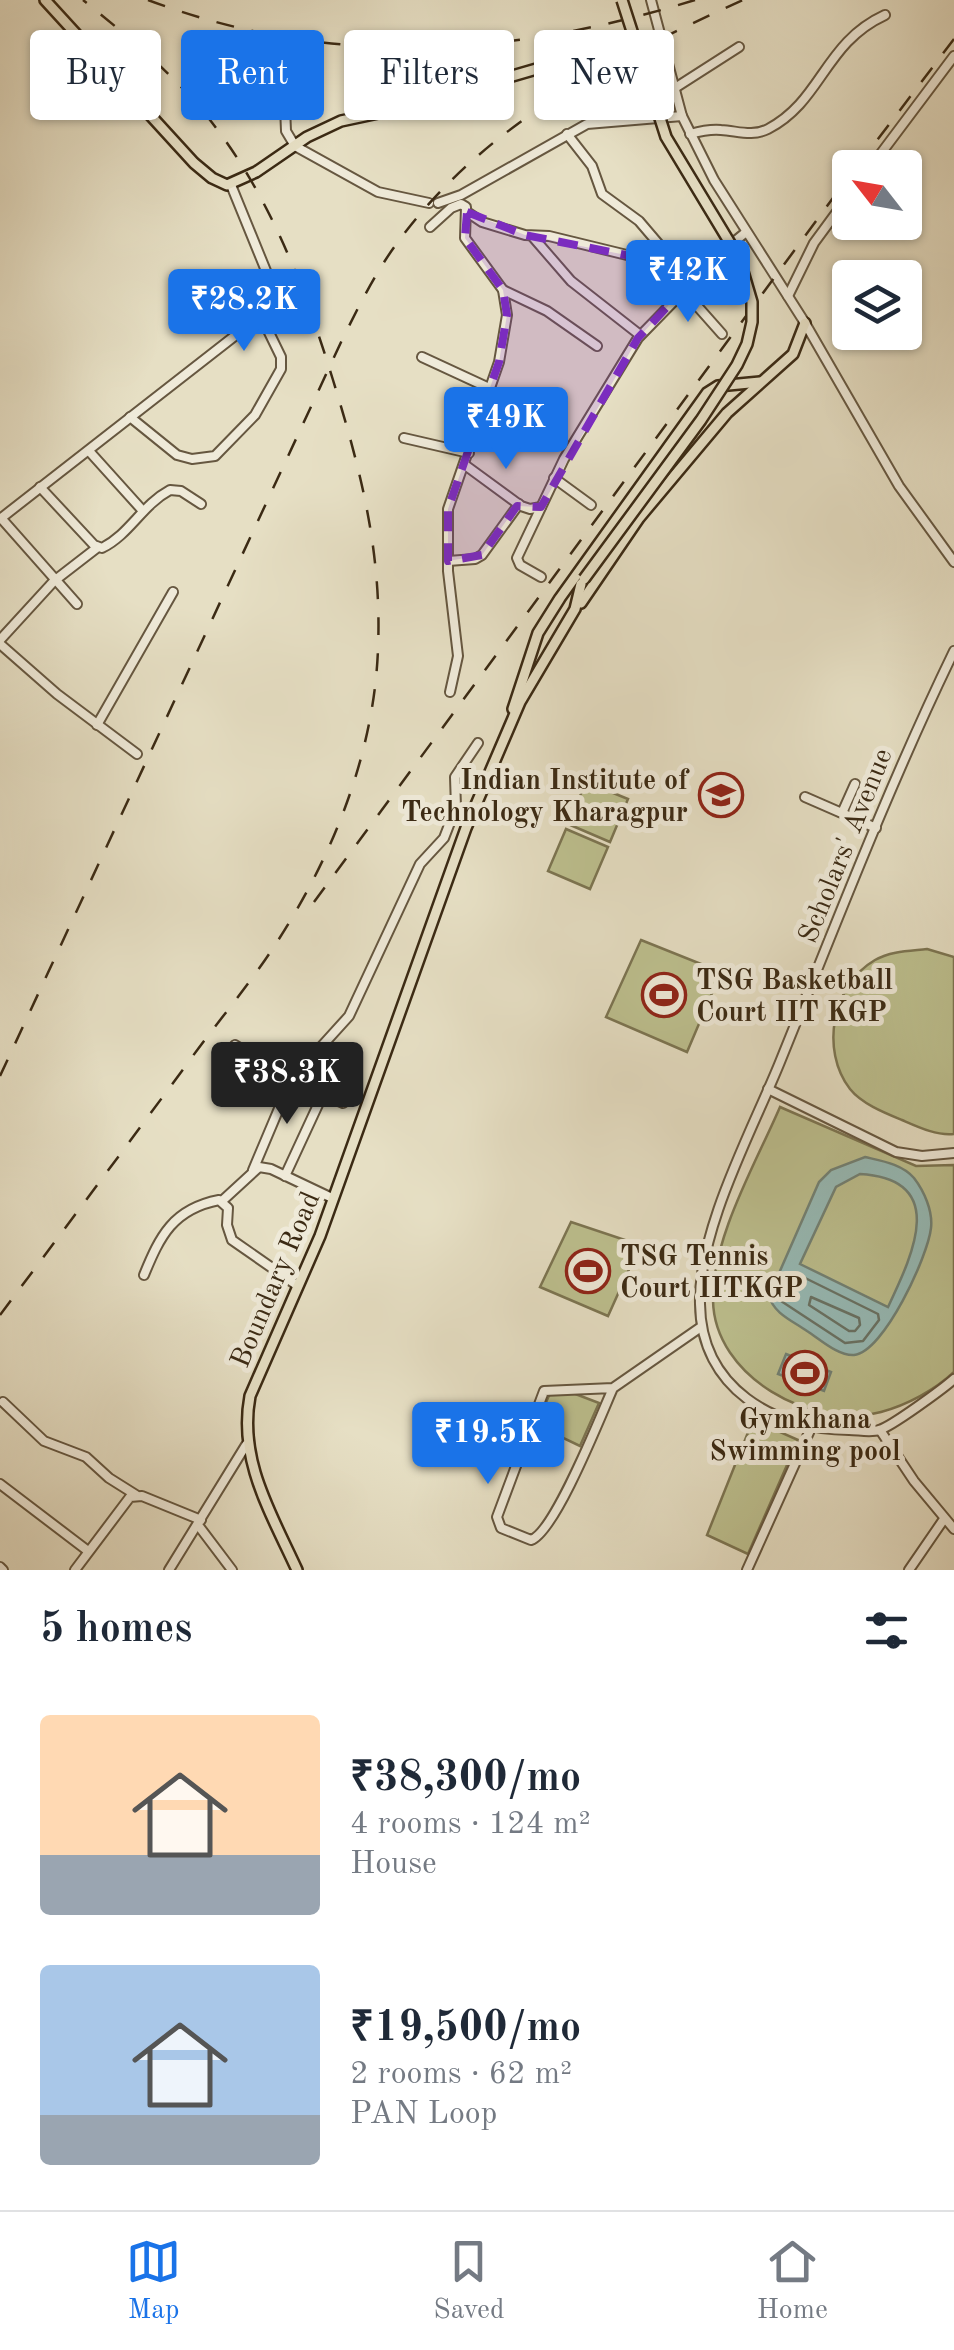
<!DOCTYPE html>
<html lang="en">
<head>
<meta charset="utf-8">
<style>
  body { margin:0; font-family:"Old Standard TT",serif; background:#f6f6f7; color:#1f2937; height:100vh; display:flex; flex-direction:column; font-size:38px; white-space:nowrap }
  * { box-sizing:border-box; margin:0 }
  p { font-size:32px; color:#747a83 }
  .icon { flex:none; width:55px; height:55px; fill:none; stroke:currentColor; stroke-width:2; stroke-linecap:round; stroke-linejoin:round }
  .map { position:relative; height:1570px; overflow:hidden }
  .panel { display:flex; flex-direction:column; background:#fff; flex:1 }
  .panel>* { flex:none }
  .hud { position:absolute; left:30px; top:30px; width:895px; height:90px; display:flex; gap:20px }
  .needle { width:65px; rotate:301deg }
  .fabs { position:absolute; left:832px; top:150px; display:grid; gap:20px }
  .fabs a { display:grid; place-items:center; width:90px; height:90px; border-radius:10px; background:#fff; box-shadow:0 2px 8px #0004; font-size:50px }
  .price { position:absolute; translate:-50% -85px; padding:0 22px; border-radius:10px; background:#1a73e8; color:#fff; font-size:32px; line-height:65px; filter:drop-shadow(0 2px 5px #0008) }
  .price::after { content:''; position:absolute; left:50%; top:60px; width:30px; height:22px; margin-left:-15px; background:inherit; clip-path:polygon(0 0,100% 0,50% 100%) }
  .price.on { background:#222; color:#fff }
  ul { padding:0; list-style:none }
  li { display:flex; align-items:center; gap:30px; height:250px; padding:0 40px }
  li span { display:grid; place-items:center; flex:none; width:280px; height:200px; border-radius:10px; color:#555 }
  li>.icon { margin-inline-start:auto }
  span .icon { width:120px; height:120px; fill:#fffc; stroke-width:1 }
  li b { font-size:42px }
  h2 { display:flex; justify-content:space-between; align-items:center; height:120px; padding:0 40px; font-size:42px }
  .tag { padding:0 35px; border-radius:10px; background:#fff; box-shadow:0 2px 8px #0004; font-size:35px; line-height:90px }
  .tag.on { background:#1a73e8; color:#fff }
  .tabs { display:flex; justify-content:space-around; align-items:center; height:140px; border-top:2px solid #e0e1e3; background:#fff; font-size:28px; color:#747a83 }
  .tabs a { display:grid; justify-items:center; gap:5px }
  .tabs .on { color:#1a73e8 }
  .map>svg:first-child { display:block }
  .green { fill:#bdc08f; stroke:#7c7552; stroke-width:2.5 }
  .water { fill:#97bcb8; stroke:#728276; stroke-width:2.5; fill-rule:evenodd }
  .lines { fill:none; stroke-linecap:round; stroke-linejoin:round }
  .shore { stroke:#697366; stroke-width:2.5 }
  .minor-casing { stroke:#665740; stroke-width:12 }
  .major-casing { stroke:#3b2a14; stroke-width:14 }
  .minor { stroke:#efead9; stroke-width:8 }
  .major { stroke:#e6dfc4; stroke-width:9 }
  .rail { stroke:#3b2a14; stroke-width:2.5; stroke-dasharray:18 18; stroke-linecap:butt }
  .major-bridge-casing { stroke:#3b2a14; stroke-width:14; stroke-linecap:butt }
  .major-bridge { stroke:#e6dfc4; stroke-width:9 }
  .marked { fill:#7b2cbf; fill-opacity:0.2; stroke:#7b2cbf; stroke-width:8; stroke-dasharray:20 12; stroke-linejoin:round }
  .labels { text-anchor:middle; stroke-width:10; stroke-linejoin:round; paint-order:stroke }
  .poi-label { font-size:28px; font-weight:bold; fill:#3b2a14; stroke:#efead9; text-anchor:start }
  .street-label { font-size:28px; fill:#3b2a14; stroke:#efead9 }
</style>
</head>
<body>
<div class="map">
<svg width="954" height="1570" viewBox="0 0 954 1570">
  <rect width="100%" height="100%" fill="#e6dfc4"/>
  <filter id="stains"><feTurbulence type="fractalNoise" baseFrequency=".002" numOctaves="4"/><feColorMatrix values="0 0 0 0 .2 0 0 0 0 .09 0 0 0 0 .02 0 0 0 .5 -.17"/></filter>
  <radialGradient id="worn" r=".72"><stop offset=".6" stop-color="#630" stop-opacity="0"/><stop offset="1" stop-color="#630" stop-opacity=".3"/></radialGradient>
  <g class="green">
    <path d="M586,782L628,799L610,842L568,824Z"/>
    <path d="M566,829L608,847L590,889L548,871Z"/>
    <path d="M641,940L721,972L687,1052L606,1017Z"/>
    <path d="M927,949L954,957V1134C937,1136 918,1127 902,1120C885,1113 862,1104 850,1089C820,1050 832,985 875,960C891,951 909,951 927,949Z"/>
    <path d="M780,1107L916,1166L954,1165V1372C935,1390 907,1405 881,1412C812,1430 714,1377 713,1300C712,1238 756,1163 780,1107Z"/>
    <path d="M571,1222L640,1245L608,1316L540,1287Z"/>
    <path d="M565,1390L599,1403L580,1446L536,1425L551,1391Z"/>
    <path d="M753,1420L798,1440L748,1554L707,1535Z"/>
  </g>
  <g class="water">
    <path d="M865,1157C882,1161 902,1164 914,1178C924,1191 933,1211 931,1228C928,1256 884,1352 854,1355C838,1356 821,1340 807,1331C793,1321 774,1314 769,1296L819,1182L831,1170ZM860,1174C950,1179 912,1256 888,1307L800,1264L836,1187Z"/>
    <path d="M786,1354L831,1372L824,1391L778,1374Z"/>
  </g>
  <g class="lines">
    <g class="shore">
      <path d="M795,1273L878,1314L879,1320L863,1341L845,1343L781,1301L789,1276Z"/>
      <path d="M811,1297L859,1318L860,1325L855,1331H849L809,1305Z"/>
    </g>
    <defs>
      <g id="minor">
        <path d="M651,0L682,116L714,180L805,323L899,486L954,562"/>
        <path d="M284,83L286,131L295,146L378,192L429,203"/>
        <path d="M675,88L739,47"/>
        <path d="M567,134L592,166L602,194L639,221L691,282"/>
        <path d="M690,134C701,131 711,129 721,130C738,131 752,137 768,129C822,101 824,43 885,15"/>
        <path d="M870,168L954,56"/>
        <path d="M438,203L461,195L587,124L682,116"/>
        <path d="M467,212L482,222L525,235L549,236L631,256L682,291"/>
        <path d="M430,227L451,208L461,204L466,207L465,238L503,290L507,315L499,362L448,509V571L458,656L450,692"/>
        <path d="M532,236L571,281L640,335"/>
        <path d="M503,290L547,311L597,346"/>
        <path d="M683,290L722,334"/>
        <path d="M788,296L814,243L850,194"/>
        <path d="M422,357L489,388"/>
        <path d="M484,405L544,443"/>
        <path d="M130,417L177,455L192,459L215,456L255,415L281,369V357L262,318"/>
        <path d="M404,438L469,453"/>
        <path d="M89,451L143,511"/>
        <path d="M465,465L521,506L530,509L541,507"/>
        <path d="M554,478L591,505"/>
        <path d="M40,487L94,545L102,548C130,534 142,505 170,490L181,491L201,504"/>
        <path d="M1,518L77,604"/>
        <path d="M0,519L268,310L273,288L231,185"/>
        <path d="M448,561L475,559L482,555L519,504"/>
        <path d="M541,577L520,565L517,558L564,459L638,338L724,250L745,233"/>
        <path d="M0,640L54,581L98,547"/>
        <path d="M0,644L57,694L137,754"/>
        <path d="M954,651C889,785 836,924 780,1062C752,1131 698,1230 700,1304C701,1388 774,1430 849,1430C858,1430 871,1433 879,1430C891,1427 944,1388 954,1379"/>
        <path d="M97,725L173,592"/>
        <path d="M805,797L876,828"/>
        <path d="M842,813L855,784"/>
        <path d="M235,1045L291,1080L343,1103"/>
        <path d="M768,1089L896,1152L922,1156L954,1153"/>
        <path d="M253,1170L291,1080L349,1016L420,864L444,838L456,807L455,777L478,743"/>
        <path d="M285,1176L323,1094"/>
        <path d="M222,1201L259,1167L271,1169L332,1198"/>
        <path d="M144,1275C160,1236 173,1209 219,1200L228,1208L227,1225L232,1240L298,1286"/>
        <path d="M613,1388C601,1415 555,1532 531,1540L501,1528L497,1517L544,1391L613,1388L701,1327"/>
        <path d="M3,1402L44,1441L86,1457L109,1478L136,1495"/>
        <path d="M880,1430L914,1481L954,1529"/>
        <path d="M0,1484L88,1551"/>
        <path d="M198,1525L232,1570"/>
        <path d="M0,1567L3,1570"/>
        <path d="M75,1570L130,1497L142,1496L201,1520"/>
        <path d="M169,1570L246,1445"/>
        <path d="M747,1570L811,1428"/>
        <path d="M909,1570L944,1519"/>
      </g>
      <g id="major">
        <path d="M45,0L194,163L212,178L227,185L256,172L307,137L341,121L402,108L633,41"/>
        <path d="M581,603L639,518L727,413L793,354L805,323"/>
        <path d="M513,709L538,633L560,598L707,393L718,386L760,382"/>
        <path d="M297,1570C271,1513 238,1460 250,1396L320,1236L466,828L520,702L575,609L581,584"/>
      </g>
    </defs>
    <use href="#minor" class="minor-casing"/>
    <use href="#major" class="major-casing"/>
    <use href="#minor" class="minor"/>
    <use href="#major" class="major"/>
    <g class="rail">
      <path d="M148,0C331,69 511,57 695,0"/>
      <path d="M856,168L954,39"/>
      <path d="M314,902L850,175"/>
      <path d="M0,1076L342,340C358,308 374,275 395,246C482,125 611,60 743,0"/>
      <path d="M0,1315C63,1231 125,1148 187,1064C212,1029 240,996 265,960C327,870 374,760 378,649C382,553 361,471 333,380C301,276 261,172 185,91C154,58 119,29 83,0"/>
    </g>
    <defs>
      <path id="major-bridge" d="M584,579L701,420L737,365L747,344L752,322V302L739,258L666,137L622,0"/>
    </defs>
    <use href="#major-bridge" class="major-bridge-casing"/>
    <use href="#major-bridge" class="major-bridge"/>
  </g>
  <path class="marked" d="M467,212L525,235L631,256L682,291L638,338L541,507L517,506L482,555L448,561V509L499,362L507,315L503,290L465,238Z"/>
  <defs>
    <symbol id="university-ring" viewBox="-11 -11 22 22"><circle r="9.5" fill="#efead9" stroke="#8f2418" stroke-width="1.5"/><path d="M0-5L7-2L0 1L-7-2ZM-4 1L0 2.5L4 1V4Q0 6-4 4Z" fill="#8f2418"/></symbol>
    <symbol id="stadium-ring" viewBox="-11 -11 22 22"><circle r="9.5" fill="#efead9" stroke="#8f2418" stroke-width="1.5"/><path d="M0-5a6.5 5 0 1 0 0 10a6.5 5 0 1 0 0-10ZM-3.5-1.8h7v3.6h-7Z" fill="#8f2418"/></symbol>
  </defs>
  <g fill-rule="evenodd">
    <use href="#university-ring" x="696" y="770" width="50" height="50"/>
    <use href="#stadium-ring" x="639" y="970" width="50" height="50"/>
    <use href="#stadium-ring" x="563" y="1246" width="50" height="50"/>
    <use href="#stadium-ring" x="780" y="1348" width="50" height="50"/>
  </g>
  <g class="labels">
    <g class="poi-label">
      <text x="688" y="789" text-anchor="end">Indian Institute of<tspan x="688" dy="32">Technology Kharagpur</tspan></text>
      <text x="696" y="989">TSG Basketball<tspan x="696" dy="32">Court IIT KGP</tspan></text>
      <text x="620" y="1265">TSG Tennis<tspan x="620" dy="32">Court IITKGP</tspan></text>
      <text x="805" y="1428" text-anchor="middle">Gymkhana<tspan x="805" dy="32">Swimming pool</tspan></text>
    </g>
    <g class="street-label">
      <text transform="translate(844 845) rotate(-68)" y="10">Scholars' Avenue</text>
      <text transform="translate(274 1279) rotate(-67)" y="10">Boundary Road</text>
    </g>
  </g>
  <rect width="100%" height="100%" filter="url(#stains)"/>
  <rect width="100%" height="100%" fill="url(#worn)"/>
</svg>
<div class="fabs">
<a><svg class="needle" viewBox="-14 -14 28 28"><path d="M0-13l5 13h-10z" fill="#e53935"/><path d="M0 13l5-13h-10z" fill="#747a83"/></svg></a>
<a><svg class="icon" aria-label="layers" viewBox="0 0 24 24"><path d="M12 4l9 5-9 5-9-5zM3 14l9 5 9-5"/></svg></a>
</div>
<b class="price" style="left:688px;top:325px">₹42K</b>
<b class="price" style="left:244px;top:354px">₹28.2K</b>
<b class="price" style="left:506px;top:472px">₹49K</b>
<b class="price on" style="left:287px;top:1127px">₹38.3K</b>
<b class="price" style="left:488px;top:1487px">₹19.5K</b>
<div class="hud">
<a class="tag">Buy</a>
<a class="tag on">Rent</a>
<a class="tag">Filters</a>
<a class="tag">New</a>
</div>
</div>
<section class="panel">
<h2>5 homes<svg class="icon" aria-label="filters" viewBox="0 0 24 24"><path d="M4 7h16M4 17h16"/><circle cx="9" cy="7" r="2"/><circle cx="15" cy="17" r="2"/></svg></h2>
<ul>
<li><span style="background:linear-gradient(#ffd9b3 70%,#9aa5b1 0)"><svg class="icon" aria-label="home" viewBox="0 0 24 24"><path d="M3 11l9-7 9 7M6 9v11h12V9"/></svg></span><div><b>₹38,300/mo</b><p>4 rooms · 124 m²</p><p>House</p></div></li>
<li><span style="background:linear-gradient(#a9c7e8 75%,#9aa5b1 0)"><svg class="icon" aria-label="home" viewBox="0 0 24 24"><path d="M3 11l9-7 9 7M6 9v11h12V9"/></svg></span><div><b>₹19,500/mo</b><p>2 rooms · 62 m²</p><p>PAN Loop</p></div></li>
</ul>
</section>
<nav class="tabs">
<a class="on"><svg class="icon" aria-label="map" viewBox="0 0 24 24"><path d="M3 6l6-2 6 2 6-2v14l-6 2-6-2-6 2zM9 4v14M15 6v14"/></svg>Map</a>
<a><svg class="icon" aria-label="saved" viewBox="0 0 24 24"><path d="M7 4h10v16l-5-4-5 4z"/></svg>Saved</a>
<a><svg class="icon" aria-label="home" viewBox="0 0 24 24"><path d="M3 11l9-7 9 7M6 9v11h12V9"/></svg>Home</a>
</nav>
</body>
</html>
